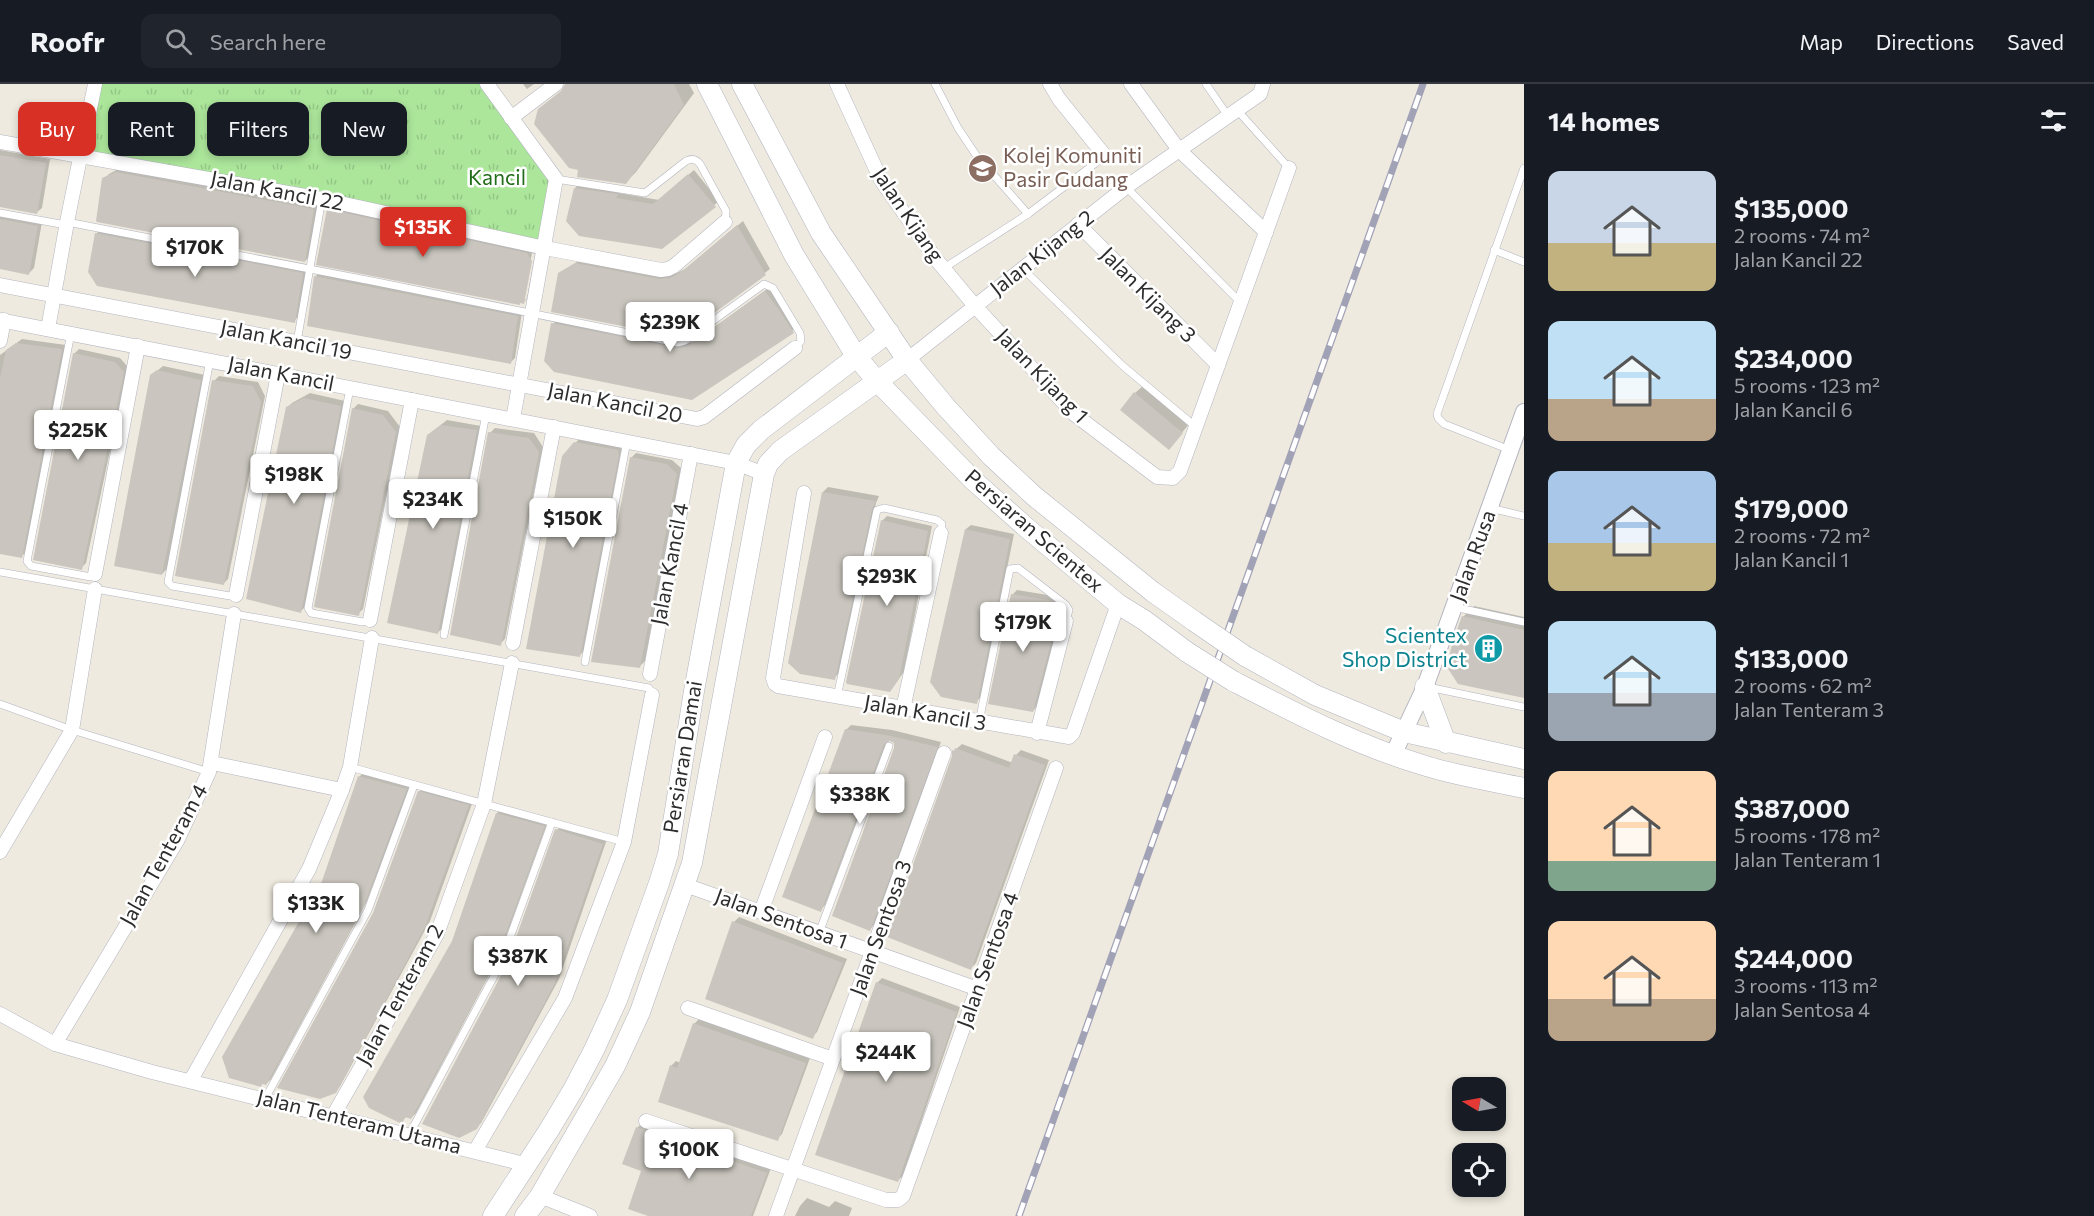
<!DOCTYPE html>
<html lang="en">
<head>
<meta charset="utf-8">
<style>
  body { margin:0; font-family:Commissioner,sans-serif; background:#20242c; color:#f1f3f6; height:100vh; display:flex; flex-direction:column; font-size:22px; white-space:nowrap }
  * { box-sizing:border-box; margin:0 }
  p { font-size:20px; color:#9ea1a6 }
  .icon { flex:none; width:33px; height:33px; fill:none; stroke:currentColor; stroke-width:2; stroke-linecap:round; stroke-linejoin:round }
  .map { position:relative; flex:1; overflow:hidden }
  .sheet { display:flex; flex-direction:column; background:#171b24; width:570px }
  .sheet>* { flex:none }
  .guide { position:absolute; left:18px; top:18px; width:570px; height:54px; display:flex; gap:12px }
  .needle { width:39px; rotate:280deg }
  .controls { position:absolute; left:1452px; top:993px; display:grid; gap:12px }
  .controls a { display:grid; place-items:center; width:54px; height:54px; border-radius:12px; background:#171b24; box-shadow:0 3px 9px #0003; font-size:30px }
  .price { position:absolute; translate:-50% -51px; padding:0 14px; border-radius:6px; background:#fff; color:#222; font-size:20px; line-height:39px; filter:drop-shadow(0 2px 3px #0008) }
  .price::after { content:''; position:absolute; left:50%; top:36px; width:18px; height:14px; margin-left:-9px; background:inherit; clip-path:polygon(0 0,100% 0,50% 100%) }
  .price.on { background:#d93025; color:#fff }
  ul { padding:0; list-style:none }
  li { display:flex; align-items:center; gap:18px; height:150px; padding:0 24px }
  li span { display:grid; place-items:center; flex:none; width:168px; height:120px; border-radius:12px; color:#555 }
  li>.icon { margin-inline-start:auto }
  span .icon { width:72px; height:72px; fill:#fffc; stroke-width:1 }
  li b { font-size:26px }
  h2 { display:flex; justify-content:space-between; align-items:center; height:72px; padding:0 24px; font-size:26px }
  .tag { padding:0 21px; border-radius:12px; background:#171b24; box-shadow:0 3px 9px #0003; font-size:21px; line-height:54px }
  .tag.on { background:#d93025; color:#fff }
  header { display:flex; align-items:center; gap:36px; box-sizing:border-box; height:84px; padding:0 30px; background:#171b24; border-bottom:2px solid #363941 }
  header strong { font-size:28px }
  nav { display:flex; gap:33px; margin-inline-start:auto; font-size:21px }
  .search { width:420px; height:54px; background:#20242c; display:flex; align-items:center; gap:15px; box-sizing:border-box; padding:0 21px; border-radius:12px; color:#9ea1a6; font-size:22px }
  main { display:flex; flex:1; min-height:0 }
  .map>svg:first-child { display:block }
  .park { fill:url(#park-tufts) }
  .shadow { fill:#0003; fill-rule:evenodd }
  .building { fill:#cac6bf }
  .lines { fill:none; stroke-linecap:round; stroke-linejoin:round }
  .service-casing { stroke:#b3b4c0; stroke-width:8 }
  .minor-casing { stroke:#b3b4c0; stroke-width:15 }
  .tertiary-casing { stroke:#b3b4c0; stroke-width:18 }
  .secondary-casing { stroke:#b3b4c0; stroke-width:21 }
  .service { stroke:#fff; stroke-width:7 }
  .minor { stroke:#fff; stroke-width:14 }
  .tertiary { stroke:#fff; stroke-width:16 }
  .secondary { stroke:#fff; stroke-width:20 }
  .rail-casing { stroke:#a2a2b7; stroke-width:7 }
  .rail { stroke:#fff; stroke-width:4.5; stroke-dasharray:14; stroke-linecap:butt }
  .secondary-bridge-casing { stroke:#b3b4c0; stroke-width:21; stroke-linecap:butt }
  .secondary-bridge { stroke:#fff; stroke-width:20 }
  .labels { text-anchor:middle; stroke-width:5; stroke-linejoin:round; paint-order:stroke }
  .education-label { font-size:21px; fill:#785e54; stroke:#fff; text-anchor:start }
  .park-label { font-size:21px; fill:#226d19; stroke:#fff }
  .street-label { font-size:21px; fill:#2d2d2d; stroke:#fff }
  .culture-label { font-size:21px; fill:#0d838f; stroke:#fff; text-anchor:end }
</style>
</head>
<body>
<header>
<strong>Roofr</strong>
<div class="search"><svg class="icon" aria-label="search" viewBox="0 0 24 24"><circle cx="10" cy="10" r="6"/><path d="M15 15l6 6"/></svg>Search here</div>
<nav><a>Map</a><a>Directions</a><a>Saved</a></nav>
</header>
<main>
<div class="map">
<svg width="1524" height="1132" viewBox="0 0 1524 1132">
  <defs>
    <pattern id="park-tufts" width="24" height="20" patternUnits="userSpaceOnUse" patternTransform="scale(1.5)"><rect width="24" height="20" fill="#ace69b"/><path d="M3 7l-1-3M5 7V3M7 7l1-3M15 17l-1-3M17 17v-4M19 17l1-3" fill="none" stroke="#94c686"/></pattern>
  </defs>
  <rect width="100%" height="100%" fill="#eeeadf"/>
  <path class="park" d="M101,0H486L556,95L545,164L85,71Z"/>
  <g class="shadow">
    <path d="M523,0H534L527,5Z"/>
    <path d="M570,0H689L694,9L636,88L625,99L539,26Z"/>
    <path d="M0,66L50,75L42,124L37,128L0,122Z"/>
    <path d="M122,83L319,121L310,172L305,177L104,95L109,90Z"/>
    <path d="M694,86L719,117L662,164L575,104L580,99L621,106L619,109L659,116Z"/>
    <path d="M333,121L532,165L536,171L529,213L524,218L327,128ZM532,169L535,170L527,214L523,218Z"/>
    <path d="M0,125L4,130L42,138L34,184L29,189L0,184Z"/>
    <path d="M743,137L770,185L682,250L560,190L581,175L665,191L677,189L687,184Z"/>
    <path d="M101,145L307,185L299,232L294,237L96,150Z"/>
    <path d="M321,187L522,228L515,274L510,279L308,240L316,192Z"/>
    <path d="M770,203L798,243L691,315L553,240L558,235L685,260L695,257Z"/>
    <path d="M22,255L66,261L26,468L21,473L0,469V271Z"/>
    <path d="M79,265L120,274L128,283L86,479L81,484L74,270Z"/>
    <path d="M163,282L205,291L167,485L162,490L157,287Z"/>
    <path d="M219,292L258,298L265,312L228,495L224,499L214,297Z"/>
    <path d="M1143,302L1189,340L1176,356L1135,309Z"/>
    <path d="M310,309L345,317L306,522L301,527L287,324L292,319Z"/>
    <path d="M358,320L388,327L400,343L363,525L358,530L353,325Z"/>
    <path d="M447,336L481,342L443,544L438,548L428,351Z"/>
    <path d="M495,344L534,349L543,363L505,555L500,560L490,349Z"/>
    <path d="M580,354L622,362L585,566L580,571L563,373Z"/>
    <path d="M636,369L672,376L681,384L645,577L640,582L631,374Z"/>
    <path d="M828,403L879,412L876,419L839,589L834,594L823,408Z"/>
    <path d="M887,432L932,442L904,588L894,601L882,437Z"/>
    <path d="M971,441L1014,450L981,613L976,618L966,445Z"/>
    <path d="M1017,506L1054,512L1063,521L1037,622L1033,627L1012,511Z"/>
    <path d="M1474,522L1524,533V613L1463,533Z"/>
    <path d="M851,641L892,646L941,658L875,840L870,845L896,664L895,658L891,655L887,657L825,821L820,826L846,646Z"/>
    <path d="M962,660L1013,679L1016,671L1021,666L1049,676L976,879L971,884L954,672V667Z"/>
    <path d="M364,688L411,700L367,817L271,995L266,1000L263,999L324,797L359,693Z"/>
    <path d="M424,703L473,717L430,837L340,1002L335,1008L374,829L419,708Z"/>
    <path d="M502,725L548,737L499,872L416,1029L411,1034L407,1032L401,1038L453,858L497,729Z"/>
    <path d="M562,741L607,755L559,895L481,1039L476,1044L506,884L557,746Z"/>
    <path d="M739,833L847,875L817,948L812,953L707,914L734,838Z"/>
    <path d="M882,894L960,923L903,1092L898,1096L877,899Z"/>
    <path d="M699,935L810,974L782,1050L777,1055L671,982L676,977L680,979L694,940Z"/>
    <path d="M642,1039L771,1084L753,1132H653L637,1044Z"/>
    <path d="M807,1114L829,1123L835,1117L852,1124L849,1132H795L800,1122Z"/>
  </g>
  <g class="building">
    <path d="M565,0H674L684,21L626,100L577,93L578,86L569,84L534,40L538,25L561,7Z"/>
    <path d="M0,71L46,79L37,130L0,123Z"/>
    <path d="M116,88L314,125L305,178L97,138L96,137L102,94Z"/>
    <path d="M688,90L716,123L662,165L579,152L566,137L574,104L618,110L616,114L653,120Z"/>
    <path d="M327,125L527,169L532,177L524,220L520,219V221L316,181Z"/>
    <path d="M0,135L38,142L29,191L0,185Z"/>
    <path d="M737,141L766,191L683,252L678,253L551,228L558,189L575,179L659,195L670,194L680,189Z"/>
    <path d="M95,149L303,189L295,239L97,202L88,188Z"/>
    <path d="M314,192L518,232L511,280L307,242Z"/>
    <path d="M765,207L779,226L794,249L692,316L554,288L544,277L551,239L679,264L688,262Z"/>
    <path d="M16,259L62,265L22,474L0,470V294L6,266Z"/>
    <path d="M73,269L115,278L124,288L82,486L33,476Z"/>
    <path d="M157,286L201,296L162,491L114,482L150,291Z"/>
    <path d="M212,296L253,302L261,318L224,501L175,492Z"/>
    <path d="M1134,308L1183,349L1169,366L1120,326Z"/>
    <path d="M304,314L341,322L301,529L246,515L286,323Z"/>
    <path d="M352,324L383,331L396,348L359,532L314,523Z"/>
    <path d="M441,341L477,346L438,550L387,539L427,351Z"/>
    <path d="M488,348L529,354L539,368L501,562L450,551Z"/>
    <path d="M574,358L618,366L619,371L580,573L526,565L562,372Z"/>
    <path d="M630,373L667,380L677,390L640,584L591,578Z"/>
    <path d="M822,408L876,417L872,425L835,596L800,590L788,579Z"/>
    <path d="M881,436L928,447L899,595L890,608L847,600L846,598Z"/>
    <path d="M965,445L1010,455L977,620L941,613L930,598Z"/>
    <path d="M1011,510L1049,516L1059,527L1033,628L988,620Z"/>
    <path d="M1462,532L1524,546V614L1458,600L1447,583L1453,556Z"/>
    <path d="M845,645L886,651L938,663L870,847L832,832L894,664V659L890,657L884,660L821,828L782,813Z"/>
    <path d="M955,664L1009,684L1014,670L1045,681L971,886L887,853L952,672V666L954,667Z"/>
    <path d="M358,692L407,705L363,824L266,1001L262,1000L261,1003L229,994L222,973L322,797Z"/>
    <path d="M418,707L469,721L425,843L336,1009L320,1015L277,1004L373,829Z"/>
    <path d="M496,729L545,742L495,879L411,1035L405,1033L402,1040L369,1024L363,1013L452,857Z"/>
    <path d="M555,745L603,760L554,901L477,1045L459,1054L422,1040L505,884Z"/>
    <path d="M732,837L843,879L813,955L705,915Z"/>
    <path d="M876,898L957,928L898,1098L815,1071Z"/>
    <path d="M693,939L806,979L778,1057L658,1018L670,981L677,984Z"/>
    <path d="M636,1043L767,1089L751,1132H648L628,1125L641,1087L622,1080Z"/>
  </g>
  <g class="lines">
    <defs>
      <g id="service">
        <path d="M935,0L958,44L976,71L1028,130"/>
        <path d="M1206,0L1228,32"/>
        <path d="M1237,26L1289,84"/>
        <path d="M556,95L645,109L686,77C692,74 696,75 700,80L726,127L725,138"/>
        <path d="M1126,103L1240,218"/>
        <path d="M0,129L66,141"/>
        <path d="M67,138L377,198L678,259L685,257L764,200L773,204L800,249L801,257L795,264"/>
        <path d="M1494,166L1524,178"/>
        <path d="M944,184L1028,130L1105,72"/>
        <path d="M1023,185L1123,282L1196,343"/>
        <path d="M71,249L27,477L31,482L91,493L95,490"/>
        <path d="M297,258L322,115"/>
        <path d="M210,276L168,498L172,502L230,512L236,511"/>
        <path d="M350,304L308,524L311,529L363,538L370,536"/>
        <path d="M1510,366L1444,340L1438,334L1437,330L1524,84"/>
        <path d="M1490,424L1524,432"/>
        <path d="M0,488L649,604L652,611"/>
        <path d="M1454,523L1524,538"/>
        <path d="M444,551L486,330"/>
        <path d="M585,578L627,357"/>
        <path d="M1428,603L1524,623"/>
        <path d="M837,613L877,426L884,424L937,436L942,440L941,449"/>
        <path d="M0,620L72,646L209,688"/>
        <path d="M979,638L1010,485L1018,484L1066,521L1069,526L1066,537"/>
        <path d="M350,683L624,758"/>
        <path d="M819,849L889,662"/>
        <path d="M265,1015L368,826L414,701"/>
        <path d="M409,1051L500,881L552,738"/>
      </g>
      <g id="minor">
        <path d="M487,0L556,95L513,335"/>
        <path d="M837,0L881,96L935,174L975,222L1074,330L1157,393L1173,394L1180,387L1289,84"/>
        <path d="M1050,0L1059,15L1105,72"/>
        <path d="M1131,0L1179,66L1266,148"/>
        <path d="M511,34L556,0"/>
        <path d="M0,58L322,115L545,164L661,186L668,185L674,182L725,138"/>
        <path d="M1078,140L1218,281"/>
        <path d="M0,201L697,335L704,333L795,264"/>
        <path d="M0,236L736,379L764,390"/>
        <path d="M48,245L67,138L95,0"/>
        <path d="M0,257L4,236"/>
        <path d="M907,276L1126,103L1260,10L1263,0"/>
        <path d="M804,409L773,594L775,600L778,602L1069,653L1073,649L1118,520"/>
        <path d="M95,490L138,262"/>
        <path d="M236,511L278,290"/>
        <path d="M370,536L412,316"/>
        <path d="M513,559L554,343"/>
        <path d="M650,590L691,370"/>
        <path d="M903,625L941,449"/>
        <path d="M1037,649L1066,537"/>
        <path d="M212,679L342,706"/>
        <path d="M0,768L72,646L95,505"/>
        <path d="M685,801L978,905"/>
        <path d="M761,828L825,653"/>
        <path d="M688,924L833,975"/>
        <path d="M0,930L55,960L152,988L528,1081"/>
        <path d="M55,960L177,757L209,688L234,530"/>
        <path d="M191,996L309,785L342,706L350,683L372,554"/>
        <path d="M333,1032L437,850L484,720L512,579"/>
        <path d="M646,1037L886,1116H898L903,1112L1056,684"/>
        <path d="M475,1067L565,914L624,758L652,611"/>
        <path d="M540,1112L590,1132"/>
        <path d="M776,1132L944,669"/>
      </g>
      <path id="tertiary" d="M1393,671L1425,603L1524,328"/>
      <g id="secondary">
        <path d="M707,0L794,171L856,272L877,297L973,396L1028,445L1118,520L1144,536L1187,568"/>
        <path d="M742,0L821,149L907,276L946,323L991,372L1034,412L1153,508L1194,537"/>
        <path d="M1245,572L1315,611L1404,648L1524,675"/>
        <path d="M1233,597C1295,629 1358,662 1426,682C1458,692 1491,697 1524,704"/>
        <path d="M1425,603L1446,659"/>
        <path d="M493,1132L549,1046L573,1006L594,966L617,916L659,799L668,770L694,607L736,379L746,361L761,346L889,248"/>
        <path d="M525,1132L540,1112L574,1053L615,982L640,928L692,779L764,390L768,380L780,367L907,276"/>
      </g>
    </defs>
    <use href="#service" class="service-casing"/>
    <use href="#minor" class="minor-casing"/>
    <use href="#tertiary" class="tertiary-casing"/>
    <use href="#secondary" class="secondary-casing"/>
    <use href="#service" class="service"/>
    <use href="#minor" class="minor"/>
    <use href="#tertiary" class="tertiary"/>
    <use href="#secondary" class="secondary"/>
    <defs>
      <path id="rail" d="M1019,1132L1423,0"/>
    </defs>
    <use href="#rail" class="rail-casing"/>
    <use href="#rail" class="rail"/>
    <defs>
      <g id="secondary-bridge">
        <path d="M1194,537L1245,572"/>
        <path d="M1187,568L1233,597"/>
      </g>
    </defs>
    <use href="#secondary-bridge" class="secondary-bridge-casing"/>
    <use href="#secondary-bridge" class="secondary-bridge"/>
  </g>
  <defs>
    <symbol id="university-disc" viewBox="-11 -11 22 22"><circle r="9.5" fill="#8d6e63" stroke="#fff"/><path d="M0-5L7-2L0 1L-7-2ZM-4 1L0 2.5L4 1V4Q0 6-4 4Z" fill="#fff"/></symbol>
    <symbol id="building-disc" viewBox="-11 -11 22 22"><circle r="9.5" fill="#0f9aa8" stroke="#fff"/><path d="M-4-6H4V6H1V3H-1V6H-4ZM-2.5-4.3h1.7v1.8h-1.7ZM.8-4.3h1.7v1.8H.8ZM-2.5-1h1.7V.8h-1.7ZM.8-1h1.7V.8H.8Z" fill="#fff"/></symbol>
  </defs>
  <g fill-rule="evenodd">
    <use href="#university-disc" x="966" y="68" width="33" height="33"/>
    <use href="#building-disc" x="1472" y="548" width="33" height="33"/>
  </g>
  <g class="labels">
    <g class="education-label">
      <text x="1003" y="79">Kolej Komuniti<tspan x="1003" dy="24">Pasir Gudang</tspan></text>
    </g>
    <g class="park-label">
      <text x="497" y="101">Kancil</text>
    </g>
    <g class="street-label">
      <text transform="translate(277 107) rotate(11)" y="7">Jalan Kancil 22</text>
      <text transform="translate(908 131) rotate(56)" y="7">Jalan Kijang</text>
      <text transform="translate(1042 169) rotate(-38)" y="7">Jalan Kijang 2</text>
      <text transform="translate(1148 211) rotate(45)" y="7">Jalan Kijang 3</text>
      <text transform="translate(286 256) rotate(11)" y="7">Jalan Kancil 19</text>
      <text transform="translate(281 290) rotate(11)" y="7">Jalan Kancil</text>
      <text transform="translate(1042 292) rotate(46)" y="7">Jalan Kijang 1</text>
      <text transform="translate(615 319) rotate(11)" y="7">Jalan Kancil 20</text>
      <text transform="translate(1034 447) rotate(41)" y="7">Persiaran Scientex</text>
      <text transform="translate(1473 472) rotate(-70)" y="7">Jalan Rusa</text>
      <text transform="translate(670 480) rotate(-79)" y="7">Jalan Kancil 4</text>
      <text transform="translate(925 629) rotate(10)" y="7">Jalan Kancil 3</text>
      <text transform="translate(683 673) rotate(-81)" y="7">Persiaran Damai</text>
      <text transform="translate(164 771) rotate(-61)" y="7">Jalan Tenteram 4</text>
      <text transform="translate(781 835) rotate(20)" y="7">Jalan Sentosa 1</text>
      <text transform="translate(881 844) rotate(-70)" y="7">Jalan Sentosa 3</text>
      <text transform="translate(988 876) rotate(-70)" y="7">Jalan Sentosa 4</text>
      <text transform="translate(400 911) rotate(-61)" y="7">Jalan Tenteram 2</text>
      <text transform="translate(359 1038) rotate(14)" y="7">Jalan Tenteram Utama</text>
    </g>
    <g class="culture-label">
      <text x="1467" y="559">Scientex<tspan x="1467" dy="24">Shop District</tspan></text>
    </g>
  </g>
</svg>
<div class="controls">
<a><svg class="needle" viewBox="-14 -14 28 28"><path d="M0-13l5 13h-10z" fill="#e53935"/><path d="M0 13l5-13h-10z" fill="#9ea1a6"/></svg></a>
<a><svg class="icon" aria-label="locate" viewBox="0 0 24 24"><circle cx="12" cy="12" r="6"/><path d="M12 2v4M12 18v4M2 12h4M18 12h4"/></svg></a>
</div>
<b class="price on" style="left:423px;top:174px">$135K</b>
<b class="price" style="left:195px;top:194px">$170K</b>
<b class="price" style="left:670px;top:269px">$239K</b>
<b class="price" style="left:78px;top:377px">$225K</b>
<b class="price" style="left:294px;top:421px">$198K</b>
<b class="price" style="left:433px;top:446px">$234K</b>
<b class="price" style="left:573px;top:465px">$150K</b>
<b class="price" style="left:887px;top:523px">$293K</b>
<b class="price" style="left:1023px;top:569px">$179K</b>
<b class="price" style="left:860px;top:741px">$338K</b>
<b class="price" style="left:316px;top:850px">$133K</b>
<b class="price" style="left:518px;top:903px">$387K</b>
<b class="price" style="left:886px;top:999px">$244K</b>
<b class="price" style="left:689px;top:1096px">$100K</b>
<div class="guide">
<a class="tag on">Buy</a>
<a class="tag">Rent</a>
<a class="tag">Filters</a>
<a class="tag">New</a>
</div>
</div>
<section class="sheet">
<h2>14 homes<svg class="icon" aria-label="filters" viewBox="0 0 24 24"><path d="M4 7h16M4 17h16"/><circle cx="9" cy="7" r="2"/><circle cx="15" cy="17" r="2"/></svg></h2>
<ul>
<li><span style="background:linear-gradient(#c9d6e8 60%,#c2b280 0)"><svg class="icon" aria-label="home" viewBox="0 0 24 24"><path d="M3 11l9-7 9 7M6 9v11h12V9"/></svg></span><div><b>$135,000</b><p>2 rooms · 74 m²</p><p>Jalan Kancil 22</p></div></li>
<li><span style="background:linear-gradient(#bfe0f5 65%,#b9a48a 0)"><svg class="icon" aria-label="home" viewBox="0 0 24 24"><path d="M3 11l9-7 9 7M6 9v11h12V9"/></svg></span><div><b>$234,000</b><p>5 rooms · 123 m²</p><p>Jalan Kancil 6</p></div></li>
<li><span style="background:linear-gradient(#a9c7e8 60%,#c2b280 0)"><svg class="icon" aria-label="home" viewBox="0 0 24 24"><path d="M3 11l9-7 9 7M6 9v11h12V9"/></svg></span><div><b>$179,000</b><p>2 rooms · 72 m²</p><p>Jalan Kancil 1</p></div></li>
<li><span style="background:linear-gradient(#bfe0f5 60%,#9aa5b1 0)"><svg class="icon" aria-label="home" viewBox="0 0 24 24"><path d="M3 11l9-7 9 7M6 9v11h12V9"/></svg></span><div><b>$133,000</b><p>2 rooms · 62 m²</p><p>Jalan Tenteram 3</p></div></li>
<li><span style="background:linear-gradient(#ffd9b3 75%,#7fa58c 0)"><svg class="icon" aria-label="home" viewBox="0 0 24 24"><path d="M3 11l9-7 9 7M6 9v11h12V9"/></svg></span><div><b>$387,000</b><p>5 rooms · 178 m²</p><p>Jalan Tenteram 1</p></div></li>
<li><span style="background:linear-gradient(#ffd9b3 65%,#b9a48a 0)"><svg class="icon" aria-label="home" viewBox="0 0 24 24"><path d="M3 11l9-7 9 7M6 9v11h12V9"/></svg></span><div><b>$244,000</b><p>3 rooms · 113 m²</p><p>Jalan Sentosa 4</p></div></li>
</ul>
</section>
</main>
</body>
</html>
